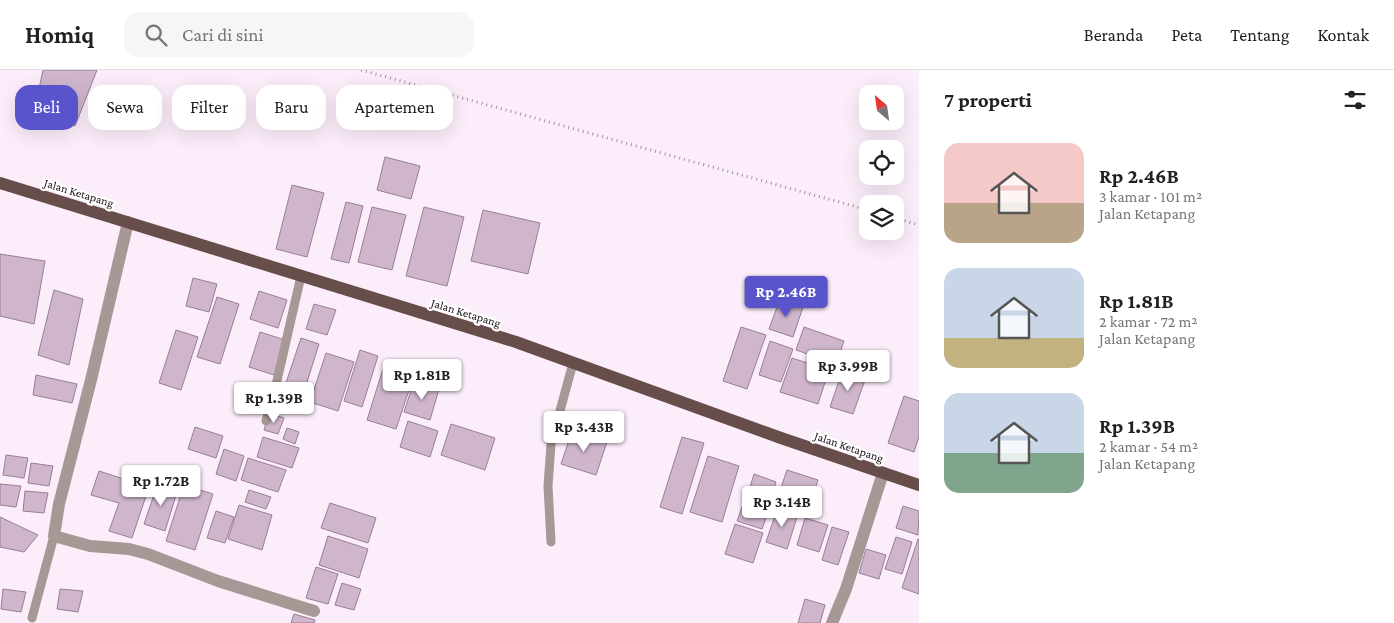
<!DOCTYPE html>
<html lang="id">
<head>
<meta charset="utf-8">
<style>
  body { margin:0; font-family:"Crimson Pro",serif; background:#f6f6f6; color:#202124; height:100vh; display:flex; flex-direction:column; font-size:19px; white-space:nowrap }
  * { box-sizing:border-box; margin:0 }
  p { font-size:16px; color:#757577 }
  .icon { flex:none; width:28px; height:28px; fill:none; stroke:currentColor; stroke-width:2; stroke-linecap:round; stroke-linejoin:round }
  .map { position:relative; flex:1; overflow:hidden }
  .details { display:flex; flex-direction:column; background:#fff; width:475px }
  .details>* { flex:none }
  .guide { position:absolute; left:15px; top:15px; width:475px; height:45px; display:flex; gap:10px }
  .needle { width:32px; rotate:331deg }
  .fabs { position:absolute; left:859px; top:15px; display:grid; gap:10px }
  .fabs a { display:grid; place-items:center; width:45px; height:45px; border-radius:10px; background:#fff; box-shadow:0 5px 20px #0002; font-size:25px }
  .price { position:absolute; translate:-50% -42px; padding:0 11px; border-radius:5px; background:#fff; color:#222; font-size:16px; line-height:32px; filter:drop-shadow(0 1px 2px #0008) }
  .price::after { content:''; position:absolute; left:50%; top:30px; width:15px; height:11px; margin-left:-8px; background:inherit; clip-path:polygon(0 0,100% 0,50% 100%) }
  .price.current { background:#5954cc; color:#fff }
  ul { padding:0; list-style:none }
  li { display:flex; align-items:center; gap:15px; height:125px; padding:0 25px }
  li span { display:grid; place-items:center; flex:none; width:140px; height:100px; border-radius:15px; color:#555 }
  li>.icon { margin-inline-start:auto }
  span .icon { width:60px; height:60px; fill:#fffc; stroke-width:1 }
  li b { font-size:21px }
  h2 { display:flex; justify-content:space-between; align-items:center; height:60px; padding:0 25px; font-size:21px }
  .pill { padding:0 18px; border-radius:15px; background:#fff; box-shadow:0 5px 20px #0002; font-size:18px; line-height:45px }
  .pill.current { background:#5954cc; color:#fff }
  header { display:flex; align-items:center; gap:30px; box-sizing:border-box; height:70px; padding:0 25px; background:#fff; border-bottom:1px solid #e0e0e0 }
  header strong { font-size:24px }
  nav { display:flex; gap:28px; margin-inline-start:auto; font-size:18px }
  .search { width:350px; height:45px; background:#f6f6f6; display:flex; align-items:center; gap:12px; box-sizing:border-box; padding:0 18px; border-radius:15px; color:#757577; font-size:19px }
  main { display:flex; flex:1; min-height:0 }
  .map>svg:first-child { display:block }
  .building { fill:#cfb6cd; stroke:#977f96 }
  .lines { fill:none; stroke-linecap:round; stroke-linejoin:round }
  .path { stroke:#9d919c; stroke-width:3; stroke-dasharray:1 4; stroke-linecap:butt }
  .lane { stroke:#a79795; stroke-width:9 }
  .street { stroke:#a79795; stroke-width:12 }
  .primary { stroke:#684e4b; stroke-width:12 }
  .labels { text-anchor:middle; stroke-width:4.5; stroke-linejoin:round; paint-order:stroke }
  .street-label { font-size:12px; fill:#180f17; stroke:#fff }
</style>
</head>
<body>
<header>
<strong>Homiq</strong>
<div class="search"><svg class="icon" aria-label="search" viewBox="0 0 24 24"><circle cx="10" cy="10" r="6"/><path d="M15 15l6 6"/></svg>Cari di sini</div>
<nav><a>Beranda</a><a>Peta</a><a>Tentang</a><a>Kontak</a></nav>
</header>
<main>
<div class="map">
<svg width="919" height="553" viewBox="0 0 919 553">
  <rect width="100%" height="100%" fill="#fcedfb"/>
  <g class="building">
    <path d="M43,0H97L75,56L35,38Z"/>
    <path d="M385,87L420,96L411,129L377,120Z"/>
    <path d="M292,115L324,123L307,187L276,179Z"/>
    <path d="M346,132L363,136L349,193L331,189Z"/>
    <path d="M372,137L406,145L392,200L358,192Z"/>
    <path d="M424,137L464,147L447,216L406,206Z"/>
    <path d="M483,140L540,153L528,204L471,191Z"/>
    <path d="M0,184L45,191L34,254L0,246Z"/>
    <path d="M193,208L217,214L209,242L186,236Z"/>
    <path d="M54,220L83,229L69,295L38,285Z"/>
    <path d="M259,221L287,230L278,258L250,249Z"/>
    <path d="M217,227L239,234L220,294L197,287Z"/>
    <path d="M780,229L803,237L793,267L769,259Z"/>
    <path d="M314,234L336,240L327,265L306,259Z"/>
    <path d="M741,257L766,265L747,319L723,311Z"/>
    <path d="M804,257L844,271L836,294L796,280Z"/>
    <path d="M176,260L198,267L181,320L159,313Z"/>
    <path d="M260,262L285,270L274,305L249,297Z"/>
    <path d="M301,268L319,274L302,328L283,322Z"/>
    <path d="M770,271L793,279L781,312L759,305Z"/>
    <path d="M360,280L378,286L362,337L344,331Z"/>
    <path d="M326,283L354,292L338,341L310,332Z"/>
    <path d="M792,288L829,300L818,334L780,322Z"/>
    <path d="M383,299L413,308L396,359L367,350Z"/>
    <path d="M843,299L866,307L853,344L830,337Z"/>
    <path d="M36,305L77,314L72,333L33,325Z"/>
    <path d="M414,311L439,319L430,350L404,342Z"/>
    <path d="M904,326L919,331V367L914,382L888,373Z"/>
    <path d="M269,343L284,348L278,364L264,360Z"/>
    <path d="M408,351L438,361L430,387L400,377Z"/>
    <path d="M451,354L495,368L485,400L441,385Z"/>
    <path d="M195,357L223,366L216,388L188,379Z"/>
    <path d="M287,358L299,362L295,374L283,369Z"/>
    <path d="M572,361L607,372L596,405L561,394Z"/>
    <path d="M263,367L299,378L292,398L257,387Z"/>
    <path d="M682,367L704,373L682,444L660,437Z"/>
    <path d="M224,379L244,386L236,411L216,404Z"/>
    <path d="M6,385L28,388L24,408L3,405Z"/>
    <path d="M708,386L739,396L722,452L690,442Z"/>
    <path d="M248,388L286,400L278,422L241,410Z"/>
    <path d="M31,393L53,396L49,416L28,413Z"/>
    <path d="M787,400L818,410L808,442L776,432Z"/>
    <path d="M99,401L149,417L132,468L109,461L119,433L91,425Z"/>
    <path d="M754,404L776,412L767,440L745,433Z"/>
    <path d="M158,413L178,419L165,461L144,454Z"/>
    <path d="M0,414L21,416L16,437L0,435Z"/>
    <path d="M184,415L213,424L195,480L166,471Z"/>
    <path d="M249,420L271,427L266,439L245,432Z"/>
    <path d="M25,421L48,423L44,443L23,441Z"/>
    <path d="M330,433L376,448L368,473L321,458Z"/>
    <path d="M239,435L272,445L262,480L228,469Z"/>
    <path d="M903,436L919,441L918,465L896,458Z"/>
    <path d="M742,437L767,445L762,459L737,451Z"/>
    <path d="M778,437L798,444L787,479L766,472Z"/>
    <path d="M216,441L234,447L225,473L207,468Z"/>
    <path d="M0,447L38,465L24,482L0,477Z"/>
    <path d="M805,448L828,455L819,482L797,475Z"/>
    <path d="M735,454L763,463L753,493L725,484Z"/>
    <path d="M832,457L849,462L838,495L822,490Z"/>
    <path d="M328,466L368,479L359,508L319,495Z"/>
    <path d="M896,467L912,472L902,504L885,499Z"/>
    <path d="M918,469H919V524L902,518Z"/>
    <path d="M866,479L886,485L879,509L859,503Z"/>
    <path d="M316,497L338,504L328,534L306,528Z"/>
    <path d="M342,513L361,519L354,540L335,535Z"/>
    <path d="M3,519L26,522L21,542L1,539Z"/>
    <path d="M60,519L83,521L78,542L57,539Z"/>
    <path d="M805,529L825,535L820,553H798Z"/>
    <path d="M294,544L315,550L314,553H291Z"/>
  </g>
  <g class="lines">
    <g class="path">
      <path d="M361,0L868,140"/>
      <path d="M895,148L919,155"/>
    </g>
    <g class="lane">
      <path d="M266,351L276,315L301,206"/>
      <path d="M551,472L548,416L551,374L573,293"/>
      <path d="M32,548L54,466"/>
    </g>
    <g class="street">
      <path d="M128,152L91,310L59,434L54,466L90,476L129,479L148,484L218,511L314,541"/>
      <path d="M832,553L846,519L883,403"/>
    </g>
    <path class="primary" d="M0,113L516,272L781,368L919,415"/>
  </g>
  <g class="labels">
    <g class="street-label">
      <text transform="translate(79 123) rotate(17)" y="4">Jalan Ketapang</text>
      <text transform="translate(466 243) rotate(17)" y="4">Jalan Ketapang</text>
      <text transform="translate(849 377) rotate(19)" y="4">Jalan Ketapang</text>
    </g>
  </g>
</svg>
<div class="fabs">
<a><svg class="needle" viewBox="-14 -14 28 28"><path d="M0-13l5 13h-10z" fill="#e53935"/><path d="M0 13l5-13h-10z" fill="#757577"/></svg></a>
<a><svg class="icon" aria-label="locate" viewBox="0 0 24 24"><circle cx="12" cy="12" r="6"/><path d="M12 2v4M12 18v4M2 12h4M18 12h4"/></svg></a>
<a><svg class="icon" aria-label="layers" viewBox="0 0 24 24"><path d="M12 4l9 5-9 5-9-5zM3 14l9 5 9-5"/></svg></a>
</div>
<b class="price current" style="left:786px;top:248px">Rp 2.46B</b>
<b class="price" style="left:848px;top:322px">Rp 3.99B</b>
<b class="price" style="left:422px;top:331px">Rp 1.81B</b>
<b class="price" style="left:274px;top:354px">Rp 1.39B</b>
<b class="price" style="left:584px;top:383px">Rp 3.43B</b>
<b class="price" style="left:161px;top:437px">Rp 1.72B</b>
<b class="price" style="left:782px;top:458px">Rp 3.14B</b>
<div class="guide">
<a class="pill current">Beli</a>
<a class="pill">Sewa</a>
<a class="pill">Filter</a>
<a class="pill">Baru</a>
<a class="pill">Apartemen</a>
</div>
</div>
<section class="details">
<h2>7 properti<svg class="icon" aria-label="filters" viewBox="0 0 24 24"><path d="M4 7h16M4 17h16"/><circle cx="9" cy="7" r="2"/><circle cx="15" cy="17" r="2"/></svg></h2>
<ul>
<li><span style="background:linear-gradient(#f6c9c9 60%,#b9a48a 0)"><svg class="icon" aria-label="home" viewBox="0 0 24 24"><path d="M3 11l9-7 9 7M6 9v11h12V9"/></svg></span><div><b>Rp 2.46B</b><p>3 kamar · 101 m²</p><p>Jalan Ketapang</p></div></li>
<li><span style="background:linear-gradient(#c9d6e8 70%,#c2b280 0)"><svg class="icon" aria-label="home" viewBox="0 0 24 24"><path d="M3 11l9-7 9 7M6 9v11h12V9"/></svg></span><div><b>Rp 1.81B</b><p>2 kamar · 72 m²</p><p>Jalan Ketapang</p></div></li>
<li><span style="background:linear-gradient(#c9d6e8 60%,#7fa58c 0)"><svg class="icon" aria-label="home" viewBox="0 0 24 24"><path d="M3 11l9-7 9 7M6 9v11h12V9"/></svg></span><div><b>Rp 1.39B</b><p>2 kamar · 54 m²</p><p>Jalan Ketapang</p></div></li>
</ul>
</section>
</main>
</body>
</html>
